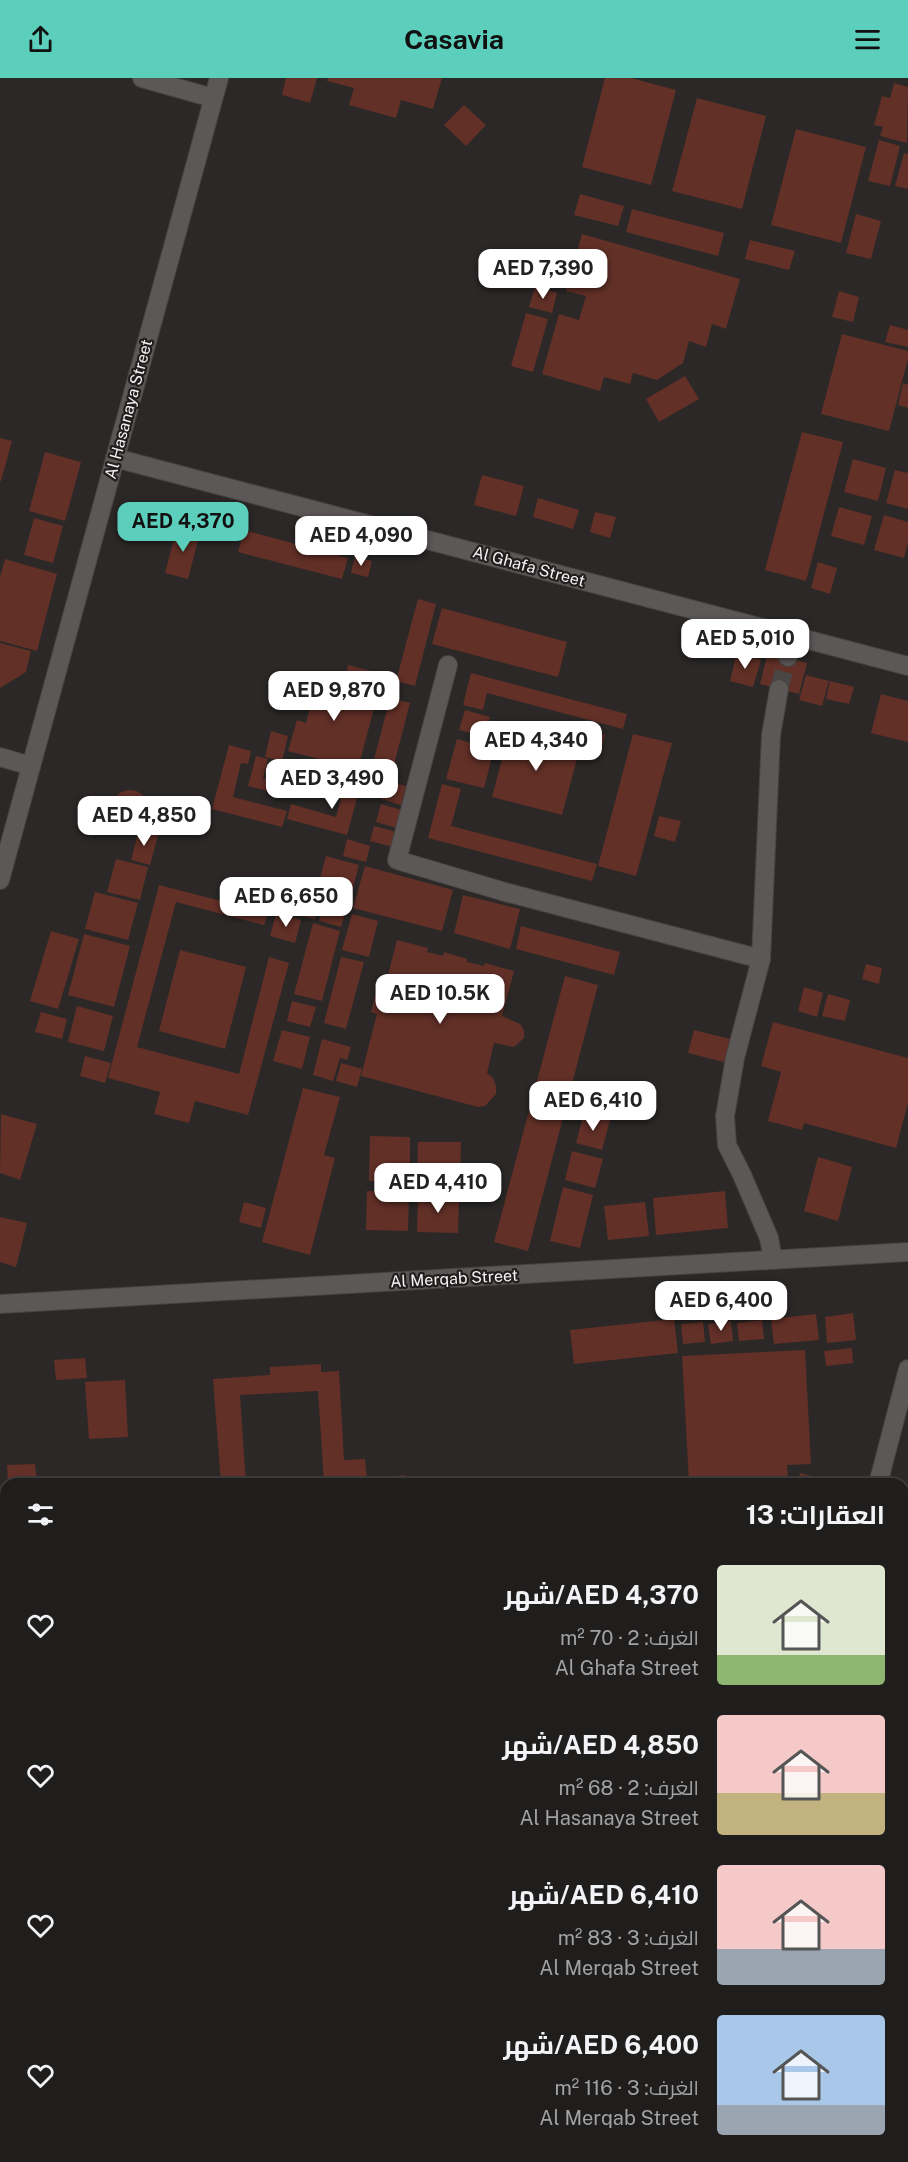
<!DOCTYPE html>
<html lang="ar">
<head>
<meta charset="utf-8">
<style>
  body { margin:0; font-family:"Public Sans",Cairo,sans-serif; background:#2d2b2a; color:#f1f3f6; direction:rtl; height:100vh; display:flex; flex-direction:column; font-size:22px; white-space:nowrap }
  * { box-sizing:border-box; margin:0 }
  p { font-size:20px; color:#a2a2a4 }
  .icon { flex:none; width:33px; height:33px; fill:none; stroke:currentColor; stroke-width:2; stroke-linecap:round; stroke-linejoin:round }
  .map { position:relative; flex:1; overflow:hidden; direction:ltr }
  .sheet { position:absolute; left:0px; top:1400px; width:909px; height:686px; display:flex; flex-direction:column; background:#201e1d; border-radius:18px 18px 0 0; box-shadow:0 2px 4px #0004,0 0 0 2px #3d3c3b; direction:rtl }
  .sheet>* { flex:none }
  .price { position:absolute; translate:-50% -51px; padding:0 14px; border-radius:12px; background:#fff; color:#222; font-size:20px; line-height:39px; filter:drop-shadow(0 2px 3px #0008) }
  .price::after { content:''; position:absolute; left:50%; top:36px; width:18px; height:14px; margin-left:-9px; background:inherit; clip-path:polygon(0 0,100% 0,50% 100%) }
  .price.active { background:#5bcebc; color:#111 }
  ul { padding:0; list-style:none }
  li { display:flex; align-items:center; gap:18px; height:150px; padding:0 24px }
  li span { display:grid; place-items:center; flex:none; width:168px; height:120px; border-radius:6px; color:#555 }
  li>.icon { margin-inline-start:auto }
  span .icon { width:72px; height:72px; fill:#fffc; stroke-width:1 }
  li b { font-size:26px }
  h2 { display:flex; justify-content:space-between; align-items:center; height:72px; padding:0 24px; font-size:26px }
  header { display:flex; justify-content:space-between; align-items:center; height:78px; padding:0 24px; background:#5bcebc; color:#111; font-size:27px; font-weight:700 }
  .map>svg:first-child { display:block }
  .pitch { fill:#4f2d26 }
  .building { fill:#623027 }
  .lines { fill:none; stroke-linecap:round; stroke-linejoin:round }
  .street-tunnel { stroke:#494646; stroke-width:18; stroke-dasharray:18 9; stroke-linecap:butt }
  .lane-casing { stroke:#464342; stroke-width:17 }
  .street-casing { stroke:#464342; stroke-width:20 }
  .secondary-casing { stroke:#464342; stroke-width:20 }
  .lane { stroke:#5c5858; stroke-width:15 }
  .street { stroke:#5c5858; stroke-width:18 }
  .secondary { stroke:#5c5858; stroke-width:18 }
  .labels { text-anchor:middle; stroke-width:4.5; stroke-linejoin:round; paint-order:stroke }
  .street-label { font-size:16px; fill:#f5f3f3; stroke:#211e1e }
</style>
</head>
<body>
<header><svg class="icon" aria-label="menu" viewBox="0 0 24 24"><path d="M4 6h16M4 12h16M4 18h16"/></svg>Casavia<svg class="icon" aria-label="share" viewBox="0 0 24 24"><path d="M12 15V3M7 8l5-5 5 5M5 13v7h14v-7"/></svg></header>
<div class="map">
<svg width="908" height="2084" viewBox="0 0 908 2084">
  <rect width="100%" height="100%" fill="#2b2827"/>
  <path class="pitch" d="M908,1545V2084H764L765,2079H903V1564Z"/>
  <g class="building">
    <path d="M286,0H317L310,25L282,17Z"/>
    <path d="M328,0H442L433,31L401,22L396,40L349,27L354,10L327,3Z"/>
    <path d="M605,0H631L676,12L651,107L582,89Z"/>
    <path d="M894,5L908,9L907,65L880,58L883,49L874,47L882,18L890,20Z"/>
    <path d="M697,20L766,38L742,131L672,113Z"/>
    <path d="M464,27L486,47L466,68L444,47Z"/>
    <path d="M796,51L866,69L841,165L771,147Z"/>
    <path d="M879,62L900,68L890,108L868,103Z"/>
    <path d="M904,75L908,76V111L895,108Z"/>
    <path d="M580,116L624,128L618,148L574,137Z"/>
    <path d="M632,131L724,155L718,178L626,154Z"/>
    <path d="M856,136L881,143L871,181L846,175Z"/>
    <path d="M582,156L740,201L726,251L712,246L706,269L689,263L683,285L657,302L633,295L630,306L604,299L600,313L542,296L559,236L579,242L586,218L566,213Z"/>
    <path d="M750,162L795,173L789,192L745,181Z"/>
    <path d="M535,209L557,215L552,235L529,229Z"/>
    <path d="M839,213L859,219L853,244L832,239Z"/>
    <path d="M526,235L548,241L533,294L511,288Z"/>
    <path d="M890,247L908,252V269L885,264Z"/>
    <path d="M842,256L908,273V281L889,353L821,336Z"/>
    <path d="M685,298L699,321L659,344L646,321Z"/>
    <path d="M903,305L908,307V330L898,327Z"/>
    <path d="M802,354L843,364L806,503L765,492Z"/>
    <path d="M0,360L12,363L1,403H0Z"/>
    <path d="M45,374L81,384L65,443L29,433Z"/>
    <path d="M853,381L886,390L878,423L844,414Z"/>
    <path d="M895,392L908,395V431L886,425Z"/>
    <path d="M482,397L524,408L516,438L474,427Z"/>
    <path d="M538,420L579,432L573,451L533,439Z"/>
    <path d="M839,429L872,438L864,467L831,458Z"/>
    <path d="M595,434L616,439L610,460L590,454Z"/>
    <path d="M884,437L908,444V464L904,480L874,472Z"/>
    <path d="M34,440L63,448L53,485L24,477Z"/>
    <path d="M177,449L200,455L188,501L165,495Z"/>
    <path d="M244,452L348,480L342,501L238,474Z"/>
    <path d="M355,478L372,483L368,499L351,495Z"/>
    <path d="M5,481L57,496L37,573L0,563V499Z"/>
    <path d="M818,484L837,490L830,516L811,510Z"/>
    <path d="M418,521L436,526L415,608L396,603Z"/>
    <path d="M442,530L567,564L558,599L432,566Z"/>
    <path d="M0,565L31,573L26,594L0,610Z"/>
    <path d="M768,574L807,585L799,616L760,606Z"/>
    <path d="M737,575L761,582L753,609L730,603Z"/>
    <path d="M348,587L379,595L375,610L344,602Z"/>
    <path d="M471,595L627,636L623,651L487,615L483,632L463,627Z"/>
    <path d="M307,596L378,615L358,691L288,673L297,642L306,645L310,629L299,626Z"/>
    <path d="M806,597L829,603L822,628L799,622Z"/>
    <path d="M830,603L854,609L849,626L826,621Z"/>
    <path d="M881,616L908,623V664L871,655Z"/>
    <path d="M390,620L410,625L391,698L371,693Z"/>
    <path d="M465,632L490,639L485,659L459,652Z"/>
    <path d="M510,651L580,670L562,737L492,719Z"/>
    <path d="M586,652L605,657L601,672L582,667Z"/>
    <path d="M271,653L288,658L282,683L265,679Z"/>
    <path d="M633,656L672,665L636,798L598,788Z"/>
    <path d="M457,661L494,671L484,710L446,701Z"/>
    <path d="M229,667L251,673L248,686L241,685L233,719L287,733L282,749L212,731Z"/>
    <path d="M256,678L268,681L263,700L296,709L293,720L248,708Z"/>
    <path d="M322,685L332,687L324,714L288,704L291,694L318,701Z"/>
    <path d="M348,694L363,698L347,757L287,741L291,726L336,739Z"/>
    <path d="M385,703L406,708L401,727L381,721Z"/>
    <path d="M442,706L461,711L451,748L597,786L592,803L428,760Z"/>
    <circle cx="130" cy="730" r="18"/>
    <path d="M381,726L405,733L400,751L376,744Z"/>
    <path d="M659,738L681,743L675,764L654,758Z"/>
    <path d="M374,748L401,755L397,770L370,763Z"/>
    <path d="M139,752L158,757L150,787L131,782Z"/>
    <path d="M347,761L370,768L366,784L343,778Z"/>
    <path d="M326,778L359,787L348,828L315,819Z"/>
    <path d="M116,781L148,789L140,822L107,814Z"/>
    <path d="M365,788L453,812L442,853L353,830Z"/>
    <path d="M253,806L269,811L265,826L248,822Z"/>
    <path d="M159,807L268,835L264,847L176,824L137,969L239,996L269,879L289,885L248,1037L195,1023L189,1045L154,1036L160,1014L108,1000Z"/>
    <path d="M273,812L319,825L315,841L269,830Z"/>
    <path d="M95,814L138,825L128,862L85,851Z"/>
    <path d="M463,817L520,831L510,871L454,855Z"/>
    <path d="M324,825L346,831L341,849L319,843Z"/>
    <path d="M276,836L301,842L295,865L270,858Z"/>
    <path d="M352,836L378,843L369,879L342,872Z"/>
    <path d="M313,845L340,853L322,923L294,916Z"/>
    <path d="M521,848L620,874L614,897L516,871Z"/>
    <path d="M51,853L79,861L58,931L30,923Z"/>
    <path d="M84,856L130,868L114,929L68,917Z"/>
    <path d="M397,862L428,870L427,874L443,878L444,874L467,881V884L484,888L485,885L514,893L502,938L520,946L524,952V960L514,969L494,965L487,995L493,1000L496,1008V1016L485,1028L478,1029L361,998L377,936L371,934L380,899L387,901Z"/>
    <path d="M180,872L246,889L225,971L159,953Z"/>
    <path d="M341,879L364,884L346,951L324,945Z"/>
    <path d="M866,886L882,890L879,906L862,901Z"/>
    <path d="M565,898L598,907L528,1173L494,1164Z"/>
    <path d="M804,909L823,915L817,939L798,933Z"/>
    <path d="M828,916L850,922L845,943L822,938Z"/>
    <path d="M292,923L316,929L310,949L287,943Z"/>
    <path d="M77,928L113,938L104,973L68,964Z"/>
    <path d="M41,934L67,941L62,961L35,954Z"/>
    <path d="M773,944L908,980V1025L896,1070L804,1045L802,1052L768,1043L781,994L761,988Z"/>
    <path d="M282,952L310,959L302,991L273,983Z"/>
    <path d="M694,952L730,961L724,984L688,975Z"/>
    <path d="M322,961L351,969L347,982L340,980L333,1003L313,997Z"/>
    <path d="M85,978L111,985L105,1005L80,998Z"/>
    <path d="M341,985L362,991L357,1009L336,1003Z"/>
    <path d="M303,1010L340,1019L324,1077L335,1080L310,1177L262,1164Z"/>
    <path d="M584,1035L610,1042L602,1072L576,1065Z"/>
    <path d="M1,1036L37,1046L20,1102L0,1095Z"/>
    <path d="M370,1058L410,1059V1104L369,1103Z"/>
    <path d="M418,1064H461L460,1106L417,1104Z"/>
    <path d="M572,1073L603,1081L595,1110L565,1102Z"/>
    <path d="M818,1079L852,1089L838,1143L804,1133Z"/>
    <path d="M563,1109L593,1117L580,1170L550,1163Z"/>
    <path d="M367,1113L409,1114L408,1153L366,1152Z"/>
    <path d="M725,1113L728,1150L656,1157L653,1120Z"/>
    <path d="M418,1117L459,1118L458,1155L417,1154Z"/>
    <path d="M244,1124L266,1130L261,1150L239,1144Z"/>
    <path d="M645,1124L649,1158L608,1162L604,1128Z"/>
    <path d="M0,1139L27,1145L16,1189L0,1184Z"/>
    <path d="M853,1235L856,1262L827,1265L825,1239Z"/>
    <path d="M816,1236L819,1262L774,1266L771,1241Z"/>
    <path d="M674,1241L678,1275L574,1286L570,1252Z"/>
    <path d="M762,1242L764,1261L739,1263L737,1245Z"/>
    <path d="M731,1243L733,1263L711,1266L708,1246Z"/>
    <path d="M703,1244L705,1264L683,1266L681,1246Z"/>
    <path d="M852,1270L853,1285L826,1288L824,1273Z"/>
    <path d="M805,1272L811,1386L787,1387L788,1399L689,1404L682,1278Z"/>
    <path d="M85,1280L87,1300L56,1302L54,1282Z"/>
    <path d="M321,1286V1294L339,1293L344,1382L365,1381L367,1402L324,1405L318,1313L240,1317L246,1406H221L213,1301L270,1297V1289Z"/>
    <path d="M125,1302L128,1359L89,1361L85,1304Z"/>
    <path d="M35,1386L37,1406H8L7,1387Z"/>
    <path d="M800,1395L826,1402L825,1406H797Z"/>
    <path d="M405,1397L406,1406H373L372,1400Z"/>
    <path d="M0,1652H6V1684L2,1685Z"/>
    <rect x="0" y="1783" width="6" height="61"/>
    <path d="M908,1929V2036H903V1930Z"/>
    <path d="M6,1945V1985H0V1946Z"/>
    <rect x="20" y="2079" width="94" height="5"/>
    <path d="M322,2079V2084H277V2082Z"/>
    <path d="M436,2079H543V2084H437Z"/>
  </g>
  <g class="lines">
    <path class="street-tunnel" d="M779,611L788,579"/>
    <defs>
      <g id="lane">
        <path d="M903,1749L908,1730"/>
        <path d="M866,2079V2084"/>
      </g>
      <g id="street">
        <path d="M142,0L213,20"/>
        <path d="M115,380L908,588"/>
        <path d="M786,555L788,579"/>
        <path d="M448,587L397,782L505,814L761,881"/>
        <path d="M0,679L31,688"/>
        <path d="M0,802L219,0"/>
        <path d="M773,1182L769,1160L742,1097L727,1067L725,1038L735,980L761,881L771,657L779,611"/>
        <path d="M0,1226L908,1174"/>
        <path d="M0,1919L6,1918"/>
      </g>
      <g id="secondary">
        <path d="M878,1406L908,1291"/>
        <path d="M695,2084L696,2079"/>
      </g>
    </defs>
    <use href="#lane" class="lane-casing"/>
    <use href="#street" class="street-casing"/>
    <use href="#secondary" class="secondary-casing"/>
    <use href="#lane" class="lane"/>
    <use href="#street" class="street"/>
    <use href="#secondary" class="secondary"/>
  </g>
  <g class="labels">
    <g class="street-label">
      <text transform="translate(128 331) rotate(-75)" y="6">Al Hasanaya Street</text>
      <text transform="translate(529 488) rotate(15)" y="6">Al Ghafa Street</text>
      <text transform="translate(454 1200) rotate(-3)" y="6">Al Merqab Street</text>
    </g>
  </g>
</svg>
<b class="price" style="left:543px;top:222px">AED 7,390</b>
<b class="price active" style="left:183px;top:475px">AED 4,370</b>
<b class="price" style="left:361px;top:489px">AED 4,090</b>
<b class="price" style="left:745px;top:592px">AED 5,010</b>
<b class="price" style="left:334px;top:644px">AED 9,870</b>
<b class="price" style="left:536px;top:694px">AED 4,340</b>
<b class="price" style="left:332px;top:732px">AED 3,490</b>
<b class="price" style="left:144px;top:769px">AED 4,850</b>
<b class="price" style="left:286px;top:850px">AED 6,650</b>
<b class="price" style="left:440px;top:947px">AED 10.5K</b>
<b class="price" style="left:593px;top:1054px">AED 6,410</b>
<b class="price" style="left:438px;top:1136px">AED 4,410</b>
<b class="price" style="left:721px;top:1254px">AED 6,400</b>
<section class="sheet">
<h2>العقارات: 13<svg class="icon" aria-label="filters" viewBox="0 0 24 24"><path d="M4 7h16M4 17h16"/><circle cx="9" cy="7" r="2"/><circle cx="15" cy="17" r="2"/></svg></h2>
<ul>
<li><span style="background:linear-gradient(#dfe7d0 75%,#8fb573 0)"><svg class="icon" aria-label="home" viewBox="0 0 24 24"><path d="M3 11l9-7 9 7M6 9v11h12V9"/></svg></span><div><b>AED 4,370/شهر</b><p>الغرف: 2 · 70 m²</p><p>Al Ghafa Street</p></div><svg class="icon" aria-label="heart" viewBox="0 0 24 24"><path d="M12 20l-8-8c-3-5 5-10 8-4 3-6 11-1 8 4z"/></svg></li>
<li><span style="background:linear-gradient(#f6c9c9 65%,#c2b280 0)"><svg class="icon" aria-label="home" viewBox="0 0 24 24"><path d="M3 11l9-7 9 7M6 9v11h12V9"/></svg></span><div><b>AED 4,850/شهر</b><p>الغرف: 2 · 68 m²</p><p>Al Hasanaya Street</p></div><svg class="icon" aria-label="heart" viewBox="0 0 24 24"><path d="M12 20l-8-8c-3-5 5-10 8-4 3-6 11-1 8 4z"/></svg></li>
<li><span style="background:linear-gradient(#f6c9c9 70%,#9aa5b1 0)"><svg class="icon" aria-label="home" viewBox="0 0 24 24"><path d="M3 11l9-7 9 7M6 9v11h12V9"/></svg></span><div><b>AED 6,410/شهر</b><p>الغرف: 3 · 83 m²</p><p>Al Merqab Street</p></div><svg class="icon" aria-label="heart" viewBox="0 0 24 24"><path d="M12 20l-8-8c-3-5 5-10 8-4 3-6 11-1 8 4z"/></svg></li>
<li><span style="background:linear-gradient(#a9c7e8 75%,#9aa5b1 0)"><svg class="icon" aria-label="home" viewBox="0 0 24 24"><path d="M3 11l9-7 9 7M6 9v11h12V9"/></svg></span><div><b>AED 6,400/شهر</b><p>الغرف: 3 · 116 m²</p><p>Al Merqab Street</p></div><svg class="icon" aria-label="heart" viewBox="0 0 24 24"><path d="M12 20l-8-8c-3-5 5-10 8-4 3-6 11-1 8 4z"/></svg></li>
</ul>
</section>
</div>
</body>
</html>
